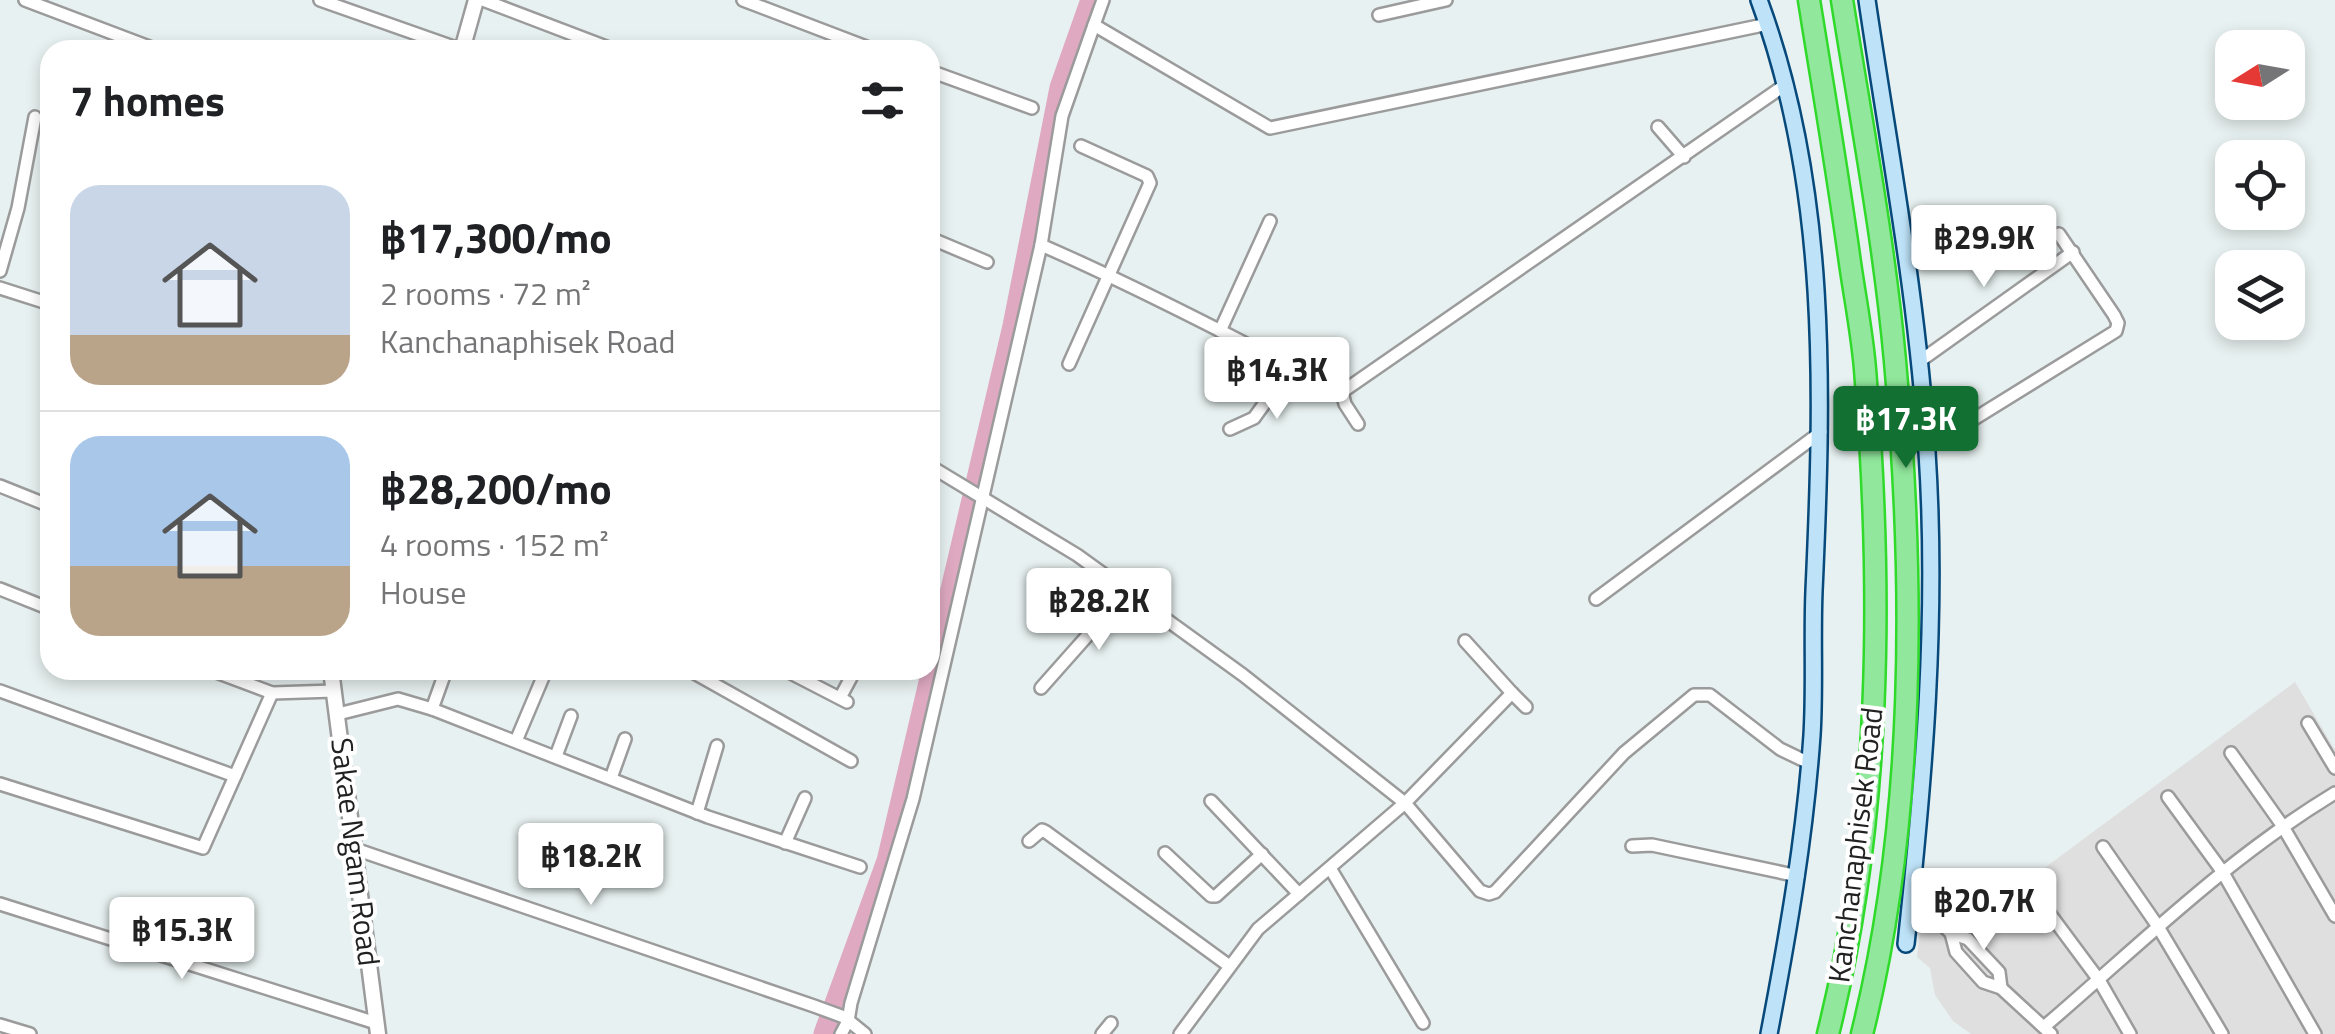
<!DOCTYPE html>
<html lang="en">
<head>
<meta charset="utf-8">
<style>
  body { margin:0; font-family:"Titillium Web",sans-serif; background:#f6f6f6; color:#202124; height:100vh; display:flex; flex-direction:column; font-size:38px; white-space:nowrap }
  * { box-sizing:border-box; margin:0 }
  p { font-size:32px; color:#757577 }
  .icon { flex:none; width:55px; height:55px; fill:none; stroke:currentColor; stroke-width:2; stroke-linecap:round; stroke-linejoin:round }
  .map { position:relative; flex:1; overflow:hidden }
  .sheet { position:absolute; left:40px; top:40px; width:900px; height:640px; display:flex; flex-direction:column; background:#fff; border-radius:30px; box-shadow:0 5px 15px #0003 }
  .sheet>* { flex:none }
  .needle { width:65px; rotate:259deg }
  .tools { position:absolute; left:2215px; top:30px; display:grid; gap:20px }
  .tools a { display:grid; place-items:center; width:90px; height:90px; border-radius:20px; background:#fff; box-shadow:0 5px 15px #0003; font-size:50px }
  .price { position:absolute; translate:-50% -85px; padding:0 22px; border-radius:10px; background:#fff; color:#222; font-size:32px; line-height:65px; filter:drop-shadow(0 2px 5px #0008) }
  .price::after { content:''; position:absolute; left:50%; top:60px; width:30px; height:22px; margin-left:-15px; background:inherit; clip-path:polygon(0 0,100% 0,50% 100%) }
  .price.active { background:#127032; color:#fff }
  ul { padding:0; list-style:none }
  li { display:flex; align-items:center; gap:30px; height:250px; padding:0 30px }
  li+li { border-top:2px solid #e0e0e0 }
  li span { display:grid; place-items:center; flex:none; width:280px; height:200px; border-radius:30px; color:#555 }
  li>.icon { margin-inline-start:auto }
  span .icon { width:120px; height:120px; fill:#fffc; stroke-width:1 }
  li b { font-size:42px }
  h2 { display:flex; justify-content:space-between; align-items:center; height:120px; padding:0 30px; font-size:42px }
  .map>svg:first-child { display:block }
  .residential { fill:#dedfde }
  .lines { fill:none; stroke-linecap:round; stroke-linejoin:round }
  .river { stroke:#dea9c1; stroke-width:25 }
  .minor-casing { stroke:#9b9b9b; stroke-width:16 }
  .tertiary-casing { stroke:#9b9b9b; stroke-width:19 }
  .secondary-casing { stroke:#06497a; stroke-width:20 }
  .motorway-casing { stroke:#2fda2a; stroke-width:25 }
  .minor { stroke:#fff; stroke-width:11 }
  .tertiary { stroke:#fff; stroke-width:14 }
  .secondary { stroke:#bee3f9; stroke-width:15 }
  .motorway { stroke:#91e79c; stroke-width:20 }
  .labels { text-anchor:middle; stroke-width:8; stroke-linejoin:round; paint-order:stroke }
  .street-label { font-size:30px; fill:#212121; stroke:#fff }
</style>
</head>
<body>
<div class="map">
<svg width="2335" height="1034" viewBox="0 0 2335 1034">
  <rect width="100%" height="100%" fill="#e8f1f1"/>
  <path class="residential" d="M2295,682L2335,750V1034H1971L1953,1021L1935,995L1930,968L1917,957L1925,888L1970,929L1984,913Z"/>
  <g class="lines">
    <path class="river" d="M826,1034L889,861L1015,326L1062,88L1093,0"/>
    <defs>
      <g id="minor">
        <path d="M25,0L157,50"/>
        <path d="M320,0L462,50"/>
        <path d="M483,0L614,50"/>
        <path d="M743,0L874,50"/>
        <path d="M1379,15L1446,0"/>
        <path d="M1094,25L1103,0"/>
        <path d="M930,71L1032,108"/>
        <path d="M1658,127L1684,157"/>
        <path d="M930,238L987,262"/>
        <path d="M1041,245C1113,276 1182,311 1252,347C1281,362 1310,388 1342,392L1785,85"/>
        <path d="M0,271L18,208L35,117"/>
        <path d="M0,288L50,304"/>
        <path d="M1220,331L1270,221"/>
        <path d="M1920,361L2073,252"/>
        <path d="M1069,364L1150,183L1147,176L1081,146"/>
        <path d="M1342,392L1345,404L1358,424"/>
        <path d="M1230,429L1254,418L1290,368"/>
        <path d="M1927,448L2116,331L2118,323L2114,315L2059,234"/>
        <path d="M930,466L1077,555L1243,675L1405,803L1480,891L1489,894L1495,892L1624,753L1694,695H1710L1780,749L1809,763"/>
        <path d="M0,486L50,506"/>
        <path d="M0,589L50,609"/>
        <path d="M1596,599L1821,432"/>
        <path d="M211,670L272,693L334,691"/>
        <path d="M689,670L851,761"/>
        <path d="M785,670L847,702"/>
        <path d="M1041,688L1127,591"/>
        <path d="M0,691L235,776"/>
        <path d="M1512,693L1526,707"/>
        <path d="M840,698L855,670"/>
        <path d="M432,709L446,670"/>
        <path d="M338,714L398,699L432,709L708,817L860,867"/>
        <path d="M2308,723L2335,768"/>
        <path d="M516,741L546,670"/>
        <path d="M2231,753L2282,825L2335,916"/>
        <path d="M556,756L571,716"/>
        <path d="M611,778L625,739"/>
        <path d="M0,784L203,848L272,693"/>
        <path d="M2168,797L2222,871L2315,1034"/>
        <path d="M1211,801L1299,894"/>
        <path d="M697,813L717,746"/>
        <path d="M1029,841L1042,830L1046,832L1228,965"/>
        <path d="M785,843L805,798"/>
        <path d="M1632,846L1652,845L1798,876"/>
        <path d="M2103,847L2157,925L2222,1034"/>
        <path d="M355,849L814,1006L844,1017L865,1034"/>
        <path d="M1165,853L1211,896H1216L1262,854"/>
        <path d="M1330,868L1423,1023"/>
        <path d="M1911,896L1951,933L1968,939L1999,972L2001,988"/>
        <path d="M2038,898L2099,980L2130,1034"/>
        <path d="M0,904L376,1023"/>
        <path d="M1951,933L1956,952L1983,982L2001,988L2051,1034"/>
        <path d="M0,1025L30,1034"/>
        <path d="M2045,1026C2141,944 2226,859 2335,793"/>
        <path d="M841,1034L848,1021L851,1003L913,799L1041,245L1062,116L1094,25L1270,128L1768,24"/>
        <path d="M1102,1034L1111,1023"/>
        <path d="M1180,1034L1258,929L1405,803L1512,693L1465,641"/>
      </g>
      <g id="tertiary">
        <path d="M462,50L476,0"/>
        <path d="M331,670L378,1034"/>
      </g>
      <g id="secondary">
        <path d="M1759,0C1829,189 1823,393 1814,591C1812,639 1815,687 1812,735C1805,836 1788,934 1769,1034"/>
        <path d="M1867,0C1889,150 1918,300 1927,452C1938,617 1924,780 1906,944"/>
      </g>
      <g id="motorway">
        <path d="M1809,0C1823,88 1838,175 1850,263C1855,298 1862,333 1865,369C1883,590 1882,817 1828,1034"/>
        <path d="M1842,0C1861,120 1884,240 1895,361C1915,581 1916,818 1862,1034"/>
      </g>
    </defs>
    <use href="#minor" class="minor-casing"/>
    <use href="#tertiary" class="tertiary-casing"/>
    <use href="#secondary" class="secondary-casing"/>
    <use href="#motorway" class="motorway-casing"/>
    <use href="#minor" class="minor"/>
    <use href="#tertiary" class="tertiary"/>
    <use href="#secondary" class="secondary"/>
    <use href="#motorway" class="motorway"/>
  </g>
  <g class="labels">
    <g class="street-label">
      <text transform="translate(1856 845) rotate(-83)" y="10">Kanchanaphisek Road</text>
      <text transform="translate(355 852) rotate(83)" y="10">Sakae Ngam Road</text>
    </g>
  </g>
</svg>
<div class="tools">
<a><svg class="needle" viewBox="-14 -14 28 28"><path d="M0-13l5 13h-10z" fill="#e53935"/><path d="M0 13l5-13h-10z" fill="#757577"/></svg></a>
<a><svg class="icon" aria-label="locate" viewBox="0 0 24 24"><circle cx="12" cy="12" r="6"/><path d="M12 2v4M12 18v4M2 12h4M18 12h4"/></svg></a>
<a><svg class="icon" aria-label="layers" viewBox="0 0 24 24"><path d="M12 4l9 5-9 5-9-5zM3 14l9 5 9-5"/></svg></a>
</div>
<b class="price" style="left:1984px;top:290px">฿29.9K</b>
<b class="price" style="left:1277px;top:422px">฿14.3K</b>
<b class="price active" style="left:1906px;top:471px">฿17.3K</b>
<b class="price" style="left:1099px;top:653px">฿28.2K</b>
<b class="price" style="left:591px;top:908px">฿18.2K</b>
<b class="price" style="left:1984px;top:953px">฿20.7K</b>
<b class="price" style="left:182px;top:982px">฿15.3K</b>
<section class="sheet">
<h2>7 homes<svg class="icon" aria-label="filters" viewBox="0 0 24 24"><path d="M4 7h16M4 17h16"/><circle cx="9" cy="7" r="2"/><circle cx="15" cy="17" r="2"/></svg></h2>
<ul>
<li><span style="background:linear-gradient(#c9d6e8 75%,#b9a48a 0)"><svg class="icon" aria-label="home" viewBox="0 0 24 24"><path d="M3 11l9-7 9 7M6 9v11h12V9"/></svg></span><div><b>฿17,300/mo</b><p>2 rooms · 72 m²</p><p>Kanchanaphisek Road</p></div></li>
<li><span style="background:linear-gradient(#a9c7e8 65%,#b9a48a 0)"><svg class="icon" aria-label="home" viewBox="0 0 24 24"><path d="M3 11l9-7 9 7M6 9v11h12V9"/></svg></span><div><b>฿28,200/mo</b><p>4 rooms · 152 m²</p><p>House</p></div></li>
</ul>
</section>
</div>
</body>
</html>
